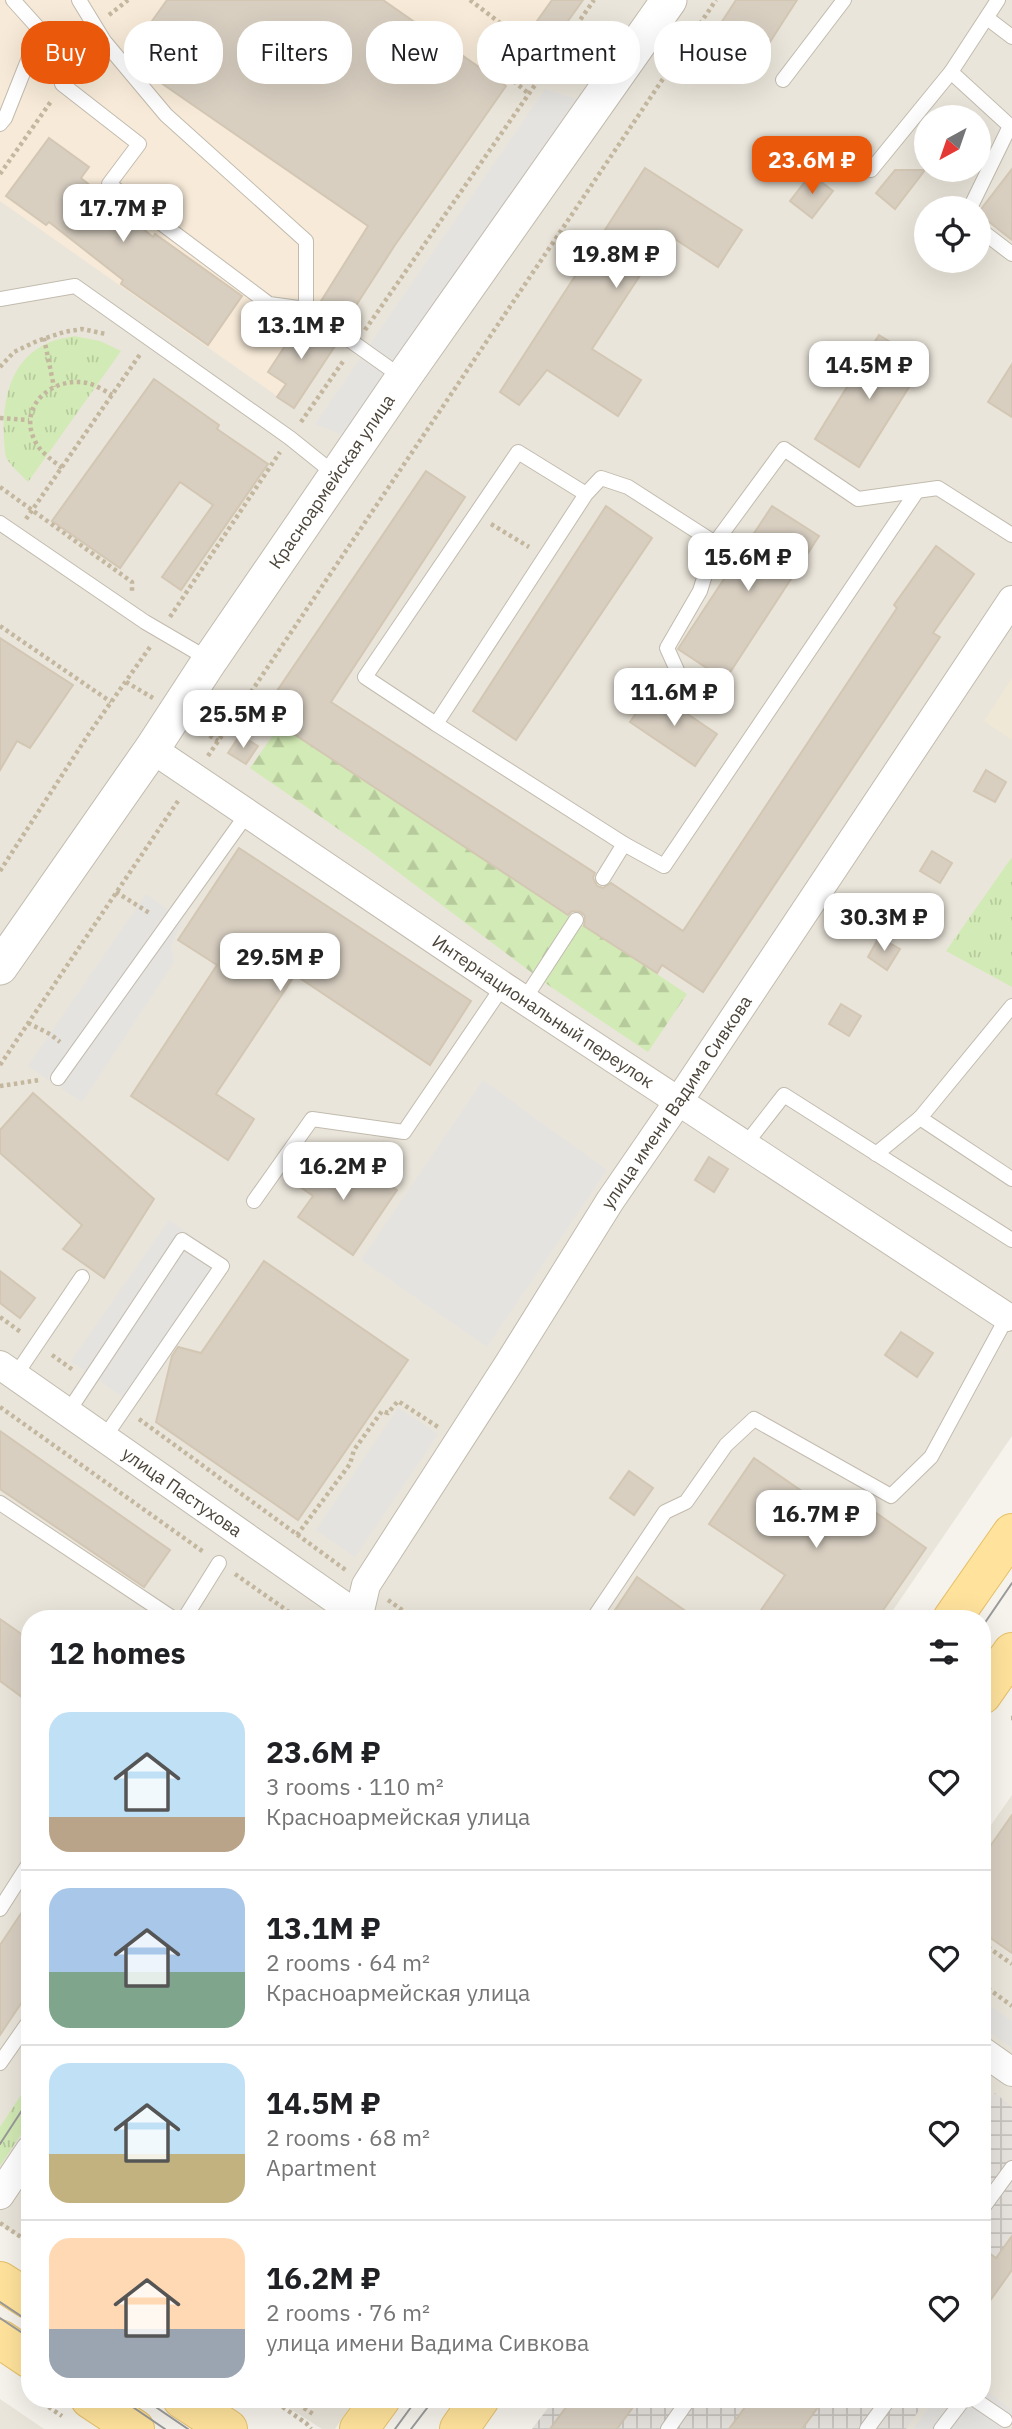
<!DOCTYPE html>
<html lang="en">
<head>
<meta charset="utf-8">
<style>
  body { margin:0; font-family:"IBM Plex Sans",sans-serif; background:#f2f2f2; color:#202124; height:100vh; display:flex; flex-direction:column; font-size:26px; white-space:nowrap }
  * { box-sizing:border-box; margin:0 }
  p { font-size:23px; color:#757577 }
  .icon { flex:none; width:38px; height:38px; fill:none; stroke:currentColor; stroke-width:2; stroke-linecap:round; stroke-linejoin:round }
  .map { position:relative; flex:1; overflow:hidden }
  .side { position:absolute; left:21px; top:1610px; width:970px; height:798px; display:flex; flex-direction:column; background:#fff; border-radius:28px; box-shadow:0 7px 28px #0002 }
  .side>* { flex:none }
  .hud { position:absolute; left:21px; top:21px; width:971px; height:63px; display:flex; gap:14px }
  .needle { width:46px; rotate:220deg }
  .fabs { position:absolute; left:914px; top:105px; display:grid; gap:14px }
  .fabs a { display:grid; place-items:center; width:77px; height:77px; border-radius:50%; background:#fff; box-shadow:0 7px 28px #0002; font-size:35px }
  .price { position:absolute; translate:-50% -60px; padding:0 16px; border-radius:14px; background:#fff; color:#222; font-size:23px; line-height:46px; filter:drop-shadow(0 2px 4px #0008) }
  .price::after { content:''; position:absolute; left:50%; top:42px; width:21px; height:16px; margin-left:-10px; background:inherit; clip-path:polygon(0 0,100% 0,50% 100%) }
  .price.on { background:#ea580c; color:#fff }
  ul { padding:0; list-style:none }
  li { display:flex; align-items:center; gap:21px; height:175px; padding:0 28px }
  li+li { border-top:2px solid #e0e0e0 }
  li span { display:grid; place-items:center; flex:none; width:196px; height:140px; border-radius:21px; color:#555 }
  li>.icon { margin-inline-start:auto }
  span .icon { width:84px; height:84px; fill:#fffc; stroke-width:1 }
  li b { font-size:30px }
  h2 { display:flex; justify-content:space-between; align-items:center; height:84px; padding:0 28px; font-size:30px }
  .pill { padding:0 24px; border-radius:28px; background:#fff; box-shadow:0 7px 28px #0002; font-size:24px; line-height:63px }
  .pill.on { background:#ea580c; color:#fff }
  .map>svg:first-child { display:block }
  .residential { fill:#eae5da; fill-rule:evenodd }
  .commercial { fill:#f7ead8 }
  .industrial { fill:url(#industrial-grid) }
  .education { fill:#efe8d6 }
  .grass { fill:url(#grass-tufts) }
  .forest { fill:url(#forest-firs) }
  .parking { fill:#e5e3e0 }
  .building { fill:#d8cfc1; stroke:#d3c7b4; stroke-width:2 }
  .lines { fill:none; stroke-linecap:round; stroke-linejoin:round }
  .service-casing { stroke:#c2bbae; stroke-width:16 }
  .minor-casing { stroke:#c2bbae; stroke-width:30 }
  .tertiary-casing { stroke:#c2bbae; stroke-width:37 }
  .primary-casing { stroke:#e6c16a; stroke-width:40 }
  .path { stroke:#c4b79f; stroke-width:4.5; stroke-dasharray:3.5 3.5; stroke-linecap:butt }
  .service { stroke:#fff; stroke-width:14 }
  .minor { stroke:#fff; stroke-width:28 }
  .tertiary { stroke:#fff; stroke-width:35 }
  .primary { stroke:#ffe39c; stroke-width:38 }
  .tram { stroke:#9a9a9a; stroke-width:2 }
  .labels { text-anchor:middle; stroke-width:6; stroke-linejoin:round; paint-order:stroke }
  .street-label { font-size:18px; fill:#4b4439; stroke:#fff }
</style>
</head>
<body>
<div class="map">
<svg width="1012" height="2429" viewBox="0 0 1012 2429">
  <defs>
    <pattern id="industrial-grid" width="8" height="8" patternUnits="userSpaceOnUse" patternTransform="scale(1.75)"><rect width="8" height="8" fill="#e6e2dd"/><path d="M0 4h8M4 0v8" fill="none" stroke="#c7c3be"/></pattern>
    <pattern id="grass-tufts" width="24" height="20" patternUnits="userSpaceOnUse" patternTransform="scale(1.75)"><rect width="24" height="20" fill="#d2eab5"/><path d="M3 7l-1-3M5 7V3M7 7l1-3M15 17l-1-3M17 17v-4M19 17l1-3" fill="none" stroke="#b6ca9c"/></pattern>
    <pattern id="forest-firs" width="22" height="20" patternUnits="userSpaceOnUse" patternTransform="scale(1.75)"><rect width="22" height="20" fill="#d2eab5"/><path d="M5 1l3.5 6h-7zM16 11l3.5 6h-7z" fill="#b6ca9c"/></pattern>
  </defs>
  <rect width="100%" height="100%" fill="#f6f3ec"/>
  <g class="residential">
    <path d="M0,0H1012V1436L887,1619H30V2244L0,2225ZM926,117H978V170H926ZM926,208H978V261H926Z"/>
    <path d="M1012,1795V2429H532L555,2399H982V1838Z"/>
    <path d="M0,2399L44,2429H0Z"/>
    <path d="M275,2399H355L335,2429H322Z"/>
  </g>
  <path class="commercial" d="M0,0H583L525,81L506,86L395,245L345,323L337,343L294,408L0,201Z"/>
  <g class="industrial">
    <path d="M995,2093L1012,2107V2235L997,2257L1012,2268V2270L982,2312V2112Z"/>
    <path d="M555,2399H927L906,2429H532Z"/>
  </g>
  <path class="education" d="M1012,678V740L984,721Z"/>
  <g class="grass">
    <path d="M74,336L100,341L121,351L28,482C21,474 10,466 6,457C0,415 4,362 48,343C56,339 66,338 74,336Z"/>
    <path d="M1012,857V987L946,951Z"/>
    <path d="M30,2081V2121L0,2166V2127Z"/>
  </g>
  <path class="forest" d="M280,725L687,994L648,1052L551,987L370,851L250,768Z"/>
  <g class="parking">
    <path d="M545,89L576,99L345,436L315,424Z"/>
    <path d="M146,894L176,915L182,922L171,946L174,962L82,1102L28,1066Z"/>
    <path d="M483,1080L607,1170L487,1347L361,1260Z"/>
    <path d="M169,1220L222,1257L124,1398L71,1361Z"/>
    <path d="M398,1408L438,1434L355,1557L316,1530Z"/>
    <path d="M982,2000L1012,2021V2048L982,2027Z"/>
    <path d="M982,2388L1012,2410V2419L1004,2429H913L935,2399H982Z"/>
  </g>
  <g class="building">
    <path d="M167,0H383L506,86L395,245L344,324L318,306L368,226L138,67L128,55Z"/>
    <path d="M552,0H583L525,81L505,66Z"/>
    <path d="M736,0H797L748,76L704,49Z"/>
    <path d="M49,138L89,167L81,178L153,237L155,234L242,296L208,345L121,284L123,280L49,222L46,225L6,196Z"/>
    <path d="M645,168L742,230L718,267L667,234L592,349L641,380L618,416L547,370L519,405L500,392Z"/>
    <path d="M1012,169V240L978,213Z"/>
    <path d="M895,170H925L895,209L876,193Z"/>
    <path d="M811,174L833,191L812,218L790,201Z"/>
    <path d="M302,320L308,322L337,343L294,408L277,397L286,384L268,372Z"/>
    <path d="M879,335L924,363L859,467L815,439Z"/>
    <path d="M1012,364V417L988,402Z"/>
    <path d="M154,379L219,425L217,429L268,464L181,590L162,577L213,505L180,482L120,568L52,521Z"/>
    <path d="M426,471L465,497L331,702L595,873L593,878L597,886L603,888L611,883L683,931L897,608L894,605L936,546L974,574L933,633L940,637L703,992L662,965L657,973L584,926L585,916L581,912L572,911L568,915L262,713Z"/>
    <path d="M606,506L652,538L516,740L473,711Z"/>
    <path d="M772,506L819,536L725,680L678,649Z"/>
    <path d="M0,638L73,685L30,748L17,741L0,770Z"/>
    <path d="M652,690L717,734L695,766L630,722Z"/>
    <path d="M240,735L258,746L246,764L228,753Z"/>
    <path d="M986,770L1006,782L995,802L974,791Z"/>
    <path d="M239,848L471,1001L430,1065L295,975L216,1094L254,1119L228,1160L131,1096L217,965L178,940Z"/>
    <path d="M932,851L952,863L940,883L920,871Z"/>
    <path d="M879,937L900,949L887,970L868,957Z"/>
    <path d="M841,1004L861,1016L849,1036L829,1024Z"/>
    <path d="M33,1093L154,1199L104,1278L63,1249L82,1225L0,1153V1130Z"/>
    <path d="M346,1156L397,1190L353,1255L298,1217L313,1196L286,1177L299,1159L330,1180Z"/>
    <path d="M709,1157L728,1169L714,1192L695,1180Z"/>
    <path d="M264,1261L408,1360L298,1520L156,1422L172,1356L178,1347L201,1353Z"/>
    <path d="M0,1271L35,1298L20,1318L0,1303Z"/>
    <path d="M901,1332L933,1353L917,1377L885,1355Z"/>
    <path d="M0,1431L170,1550L144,1587L0,1489Z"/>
    <path d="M754,1458L848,1523L862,1503L926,1548L877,1619H755L785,1575L709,1524Z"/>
    <path d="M629,1471L653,1488L634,1515L610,1498Z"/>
    <path d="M637,1577L697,1619H609Z"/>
    <path d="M0,1619L30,1640V1686L22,1697L0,1681Z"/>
    <path d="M1012,1815V1953L982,1932V1858Z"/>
    <path d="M30,1900V1990L0,2035V1945Z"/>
    <path d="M1012,2236V2270L982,2312V2248L996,2258Z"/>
    <path d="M572,2399H639L617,2429H550Z"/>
    <path d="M751,2399H824L802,2429H729Z"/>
  </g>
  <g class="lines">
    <defs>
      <g id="service">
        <path d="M79,0L104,41L166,115L306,241V309L403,378"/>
        <path d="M987,18L1012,37"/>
        <path d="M783,80L844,0"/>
        <path d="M62,84L139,144L109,184L269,304L306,309"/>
        <path d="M0,124L5,118L40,30L13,0"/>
        <path d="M871,170L951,72"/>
        <path d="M970,208L1010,126L951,72L998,0"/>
        <path d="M978,228L1012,254"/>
        <path d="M0,299L75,286L290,438L336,475"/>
        <path d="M586,494L518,452L365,677L436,724L586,494L601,478L628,487L715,543L784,449L858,499L938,488L1012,535"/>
        <path d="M0,523L145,622L210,660"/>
        <path d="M713,700L680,677L667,648L700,591L715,543"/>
        <path d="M436,724L624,844L664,866L917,491"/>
        <path d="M603,878L624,844"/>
        <path d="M524,1000L576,920"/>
        <path d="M58,1078L247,814"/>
        <path d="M920,1118L1012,1006"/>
        <path d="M745,1145L784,1095L1012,1240"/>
        <path d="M876,1154L920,1118L1012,1179"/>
        <path d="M254,1201L312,1119L404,1132L503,986"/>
        <path d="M15,1376L82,1277"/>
        <path d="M68,1412L182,1240L222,1266L104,1438"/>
        <path d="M0,1503L174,1619"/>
        <path d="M184,1619L219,1563"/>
        <path d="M593,1619L665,1512L686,1502L726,1445L754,1419L891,1496L931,1457L1007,1317"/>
        <path d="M0,1909L30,1862"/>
        <path d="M0,2063L30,2020"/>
        <path d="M982,2209L1012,2168"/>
        <path d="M974,2399L1005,2420"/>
        <path d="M668,2429L689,2399"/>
        <path d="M867,2429L889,2399"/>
        <path d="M941,2429L964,2399"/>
      </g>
      <g id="minor">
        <path id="s1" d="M152,749L503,986L1007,1317"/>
        <path id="s2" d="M0,1365L363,1619"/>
        <path id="s3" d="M358,1619L366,1585L509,1363L610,1201L678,1102L1012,600"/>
        <path d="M982,2051L1012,2072"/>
        <path d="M0,2195L30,2150"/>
      </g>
      <g id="tertiary">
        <path id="s4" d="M0,967L152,749L210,660L403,378L669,0"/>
      </g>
      <g id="primary">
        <path d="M952,1619L1012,1533"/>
        <path d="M982,1695L1012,1652"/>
        <path d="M0,2281L30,2300"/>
        <path d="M0,2339L30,2359"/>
        <path d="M90,2399L135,2429"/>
        <path d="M182,2399L228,2429"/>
        <path d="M359,2429L381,2399"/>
        <path d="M459,2429L480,2399"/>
      </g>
    </defs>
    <use href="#service" class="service-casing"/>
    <use href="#minor" class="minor-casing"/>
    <use href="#tertiary" class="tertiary-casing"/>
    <use href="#primary" class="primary-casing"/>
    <g class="path">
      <path d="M470,0L512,32L491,62L529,94"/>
      <path d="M109,15L128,0"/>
      <path d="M71,69L84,46"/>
      <path d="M0,174L52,100"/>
      <path d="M365,330L594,0"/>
      <path d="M44,338L54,387"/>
      <path d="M0,367L14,352L37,341L64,332L82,329L106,334"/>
      <path d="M0,418L29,420"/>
      <path d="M301,422L344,360"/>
      <path d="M62,468C52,460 40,452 35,441C17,406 53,376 87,383C96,385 105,391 112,395"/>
      <path d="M0,487L132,582V591"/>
      <path d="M26,519L141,353"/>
      <path d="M491,524L529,547"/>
      <path d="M170,617L280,452"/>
      <path d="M0,626L111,702"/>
      <path d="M126,682L153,698"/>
      <path d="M198,728L218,741"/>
      <path d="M208,756L716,0"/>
      <path d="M0,871L90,732L150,647"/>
      <path d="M116,892L151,914"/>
      <path d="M28,1023L50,1034L60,1042"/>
      <path d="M0,1065L180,798"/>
      <path d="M0,1086L40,1080"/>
      <path d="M0,1317L22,1333"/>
      <path d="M52,1355L73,1370"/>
      <path d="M0,1407L205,1553"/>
      <path d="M139,1419L347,1571"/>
      <path d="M297,1535L350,1464L354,1450L382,1411L388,1413L398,1401L438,1427"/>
      <path d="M235,1574L299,1619"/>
      <path d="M388,1600L415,1619"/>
      <path d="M1011,1718H1012"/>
      <path d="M982,1943L1012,1964"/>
      <path d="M982,1984L1012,2006"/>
      <path d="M0,2223L30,2243"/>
      <path d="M37,2399L62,2416"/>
      <path d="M271,2399L306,2423L311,2429"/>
      <path d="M298,2404L313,2414"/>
    </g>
    <use href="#service" class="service"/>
    <use href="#minor" class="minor"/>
    <use href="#tertiary" class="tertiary"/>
    <use href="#primary" class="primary"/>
    <g class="tram">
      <path d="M982,1627L1012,1583"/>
      <path d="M0,2144L30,2098"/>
      <path d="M0,2302L30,2322"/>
      <path d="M0,2318L30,2338"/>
      <path d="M121,2399L165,2429"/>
      <path d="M144,2399L188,2429"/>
      <path d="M395,2429L417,2399"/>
      <path d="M411,2429L434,2399"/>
    </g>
  </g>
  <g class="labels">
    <g class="street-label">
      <text dy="6" stroke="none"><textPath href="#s4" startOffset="588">Красноармейская улица</textPath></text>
      <text dy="6" stroke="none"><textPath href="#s1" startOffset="471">Интернациональный переулок</textPath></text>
      <text dy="6" stroke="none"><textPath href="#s3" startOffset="609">улица имени Вадима Сивкова</textPath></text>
      <text dy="6" stroke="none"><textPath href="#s2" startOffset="222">улица Пастухова</textPath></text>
    </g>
  </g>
</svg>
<div class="fabs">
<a><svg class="needle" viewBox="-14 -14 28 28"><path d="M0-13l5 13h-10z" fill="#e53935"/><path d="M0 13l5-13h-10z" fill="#757577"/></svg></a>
<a><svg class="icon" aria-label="locate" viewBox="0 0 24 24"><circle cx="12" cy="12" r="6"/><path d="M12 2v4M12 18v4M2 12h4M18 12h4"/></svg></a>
</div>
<b class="price on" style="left:812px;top:196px">23.6M ₽</b>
<b class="price" style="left:123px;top:244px">17.7M ₽</b>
<b class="price" style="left:616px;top:290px">19.8M ₽</b>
<b class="price" style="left:301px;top:361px">13.1M ₽</b>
<b class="price" style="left:869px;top:401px">14.5M ₽</b>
<b class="price" style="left:748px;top:593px">15.6M ₽</b>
<b class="price" style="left:674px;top:728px">11.6M ₽</b>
<b class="price" style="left:243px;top:750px">25.5M ₽</b>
<b class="price" style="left:884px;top:953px">30.3M ₽</b>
<b class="price" style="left:280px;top:993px">29.5M ₽</b>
<b class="price" style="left:343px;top:1202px">16.2M ₽</b>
<b class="price" style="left:816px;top:1550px">16.7M ₽</b>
<div class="hud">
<a class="pill on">Buy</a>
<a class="pill">Rent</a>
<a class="pill">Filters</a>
<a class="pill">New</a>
<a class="pill">Apartment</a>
<a class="pill">House</a>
</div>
<section class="side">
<h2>12 homes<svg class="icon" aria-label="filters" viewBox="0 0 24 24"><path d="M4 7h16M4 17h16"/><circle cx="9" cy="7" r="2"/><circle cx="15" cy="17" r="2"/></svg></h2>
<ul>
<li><span style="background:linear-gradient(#bfe0f5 75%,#b9a48a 0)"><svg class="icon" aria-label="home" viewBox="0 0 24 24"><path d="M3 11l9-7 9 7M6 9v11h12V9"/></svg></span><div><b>23.6M ₽</b><p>3 rooms · 110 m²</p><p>Красноармейская улица</p></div><svg class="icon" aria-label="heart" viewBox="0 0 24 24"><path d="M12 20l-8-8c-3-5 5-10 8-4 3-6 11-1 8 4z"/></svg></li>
<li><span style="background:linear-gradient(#a9c7e8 60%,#7fa58c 0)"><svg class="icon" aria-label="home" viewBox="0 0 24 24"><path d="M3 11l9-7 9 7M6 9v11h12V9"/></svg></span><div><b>13.1M ₽</b><p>2 rooms · 64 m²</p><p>Красноармейская улица</p></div><svg class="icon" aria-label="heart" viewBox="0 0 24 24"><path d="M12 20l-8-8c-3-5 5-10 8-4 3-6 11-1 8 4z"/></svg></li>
<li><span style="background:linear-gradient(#bfe0f5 65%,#c2b280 0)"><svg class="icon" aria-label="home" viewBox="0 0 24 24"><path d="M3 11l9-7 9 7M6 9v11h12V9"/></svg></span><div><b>14.5M ₽</b><p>2 rooms · 68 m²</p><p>Apartment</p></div><svg class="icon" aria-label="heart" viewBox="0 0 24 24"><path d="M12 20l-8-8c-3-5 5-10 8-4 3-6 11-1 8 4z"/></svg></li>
<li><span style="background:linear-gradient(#ffd9b3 65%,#9aa5b1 0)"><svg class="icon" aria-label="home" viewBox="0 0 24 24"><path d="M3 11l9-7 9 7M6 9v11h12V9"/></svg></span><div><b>16.2M ₽</b><p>2 rooms · 76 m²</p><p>улица имени Вадима Сивкова</p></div><svg class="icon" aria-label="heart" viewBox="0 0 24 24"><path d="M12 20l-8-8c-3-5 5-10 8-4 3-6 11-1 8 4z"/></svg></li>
</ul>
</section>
</div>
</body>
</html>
